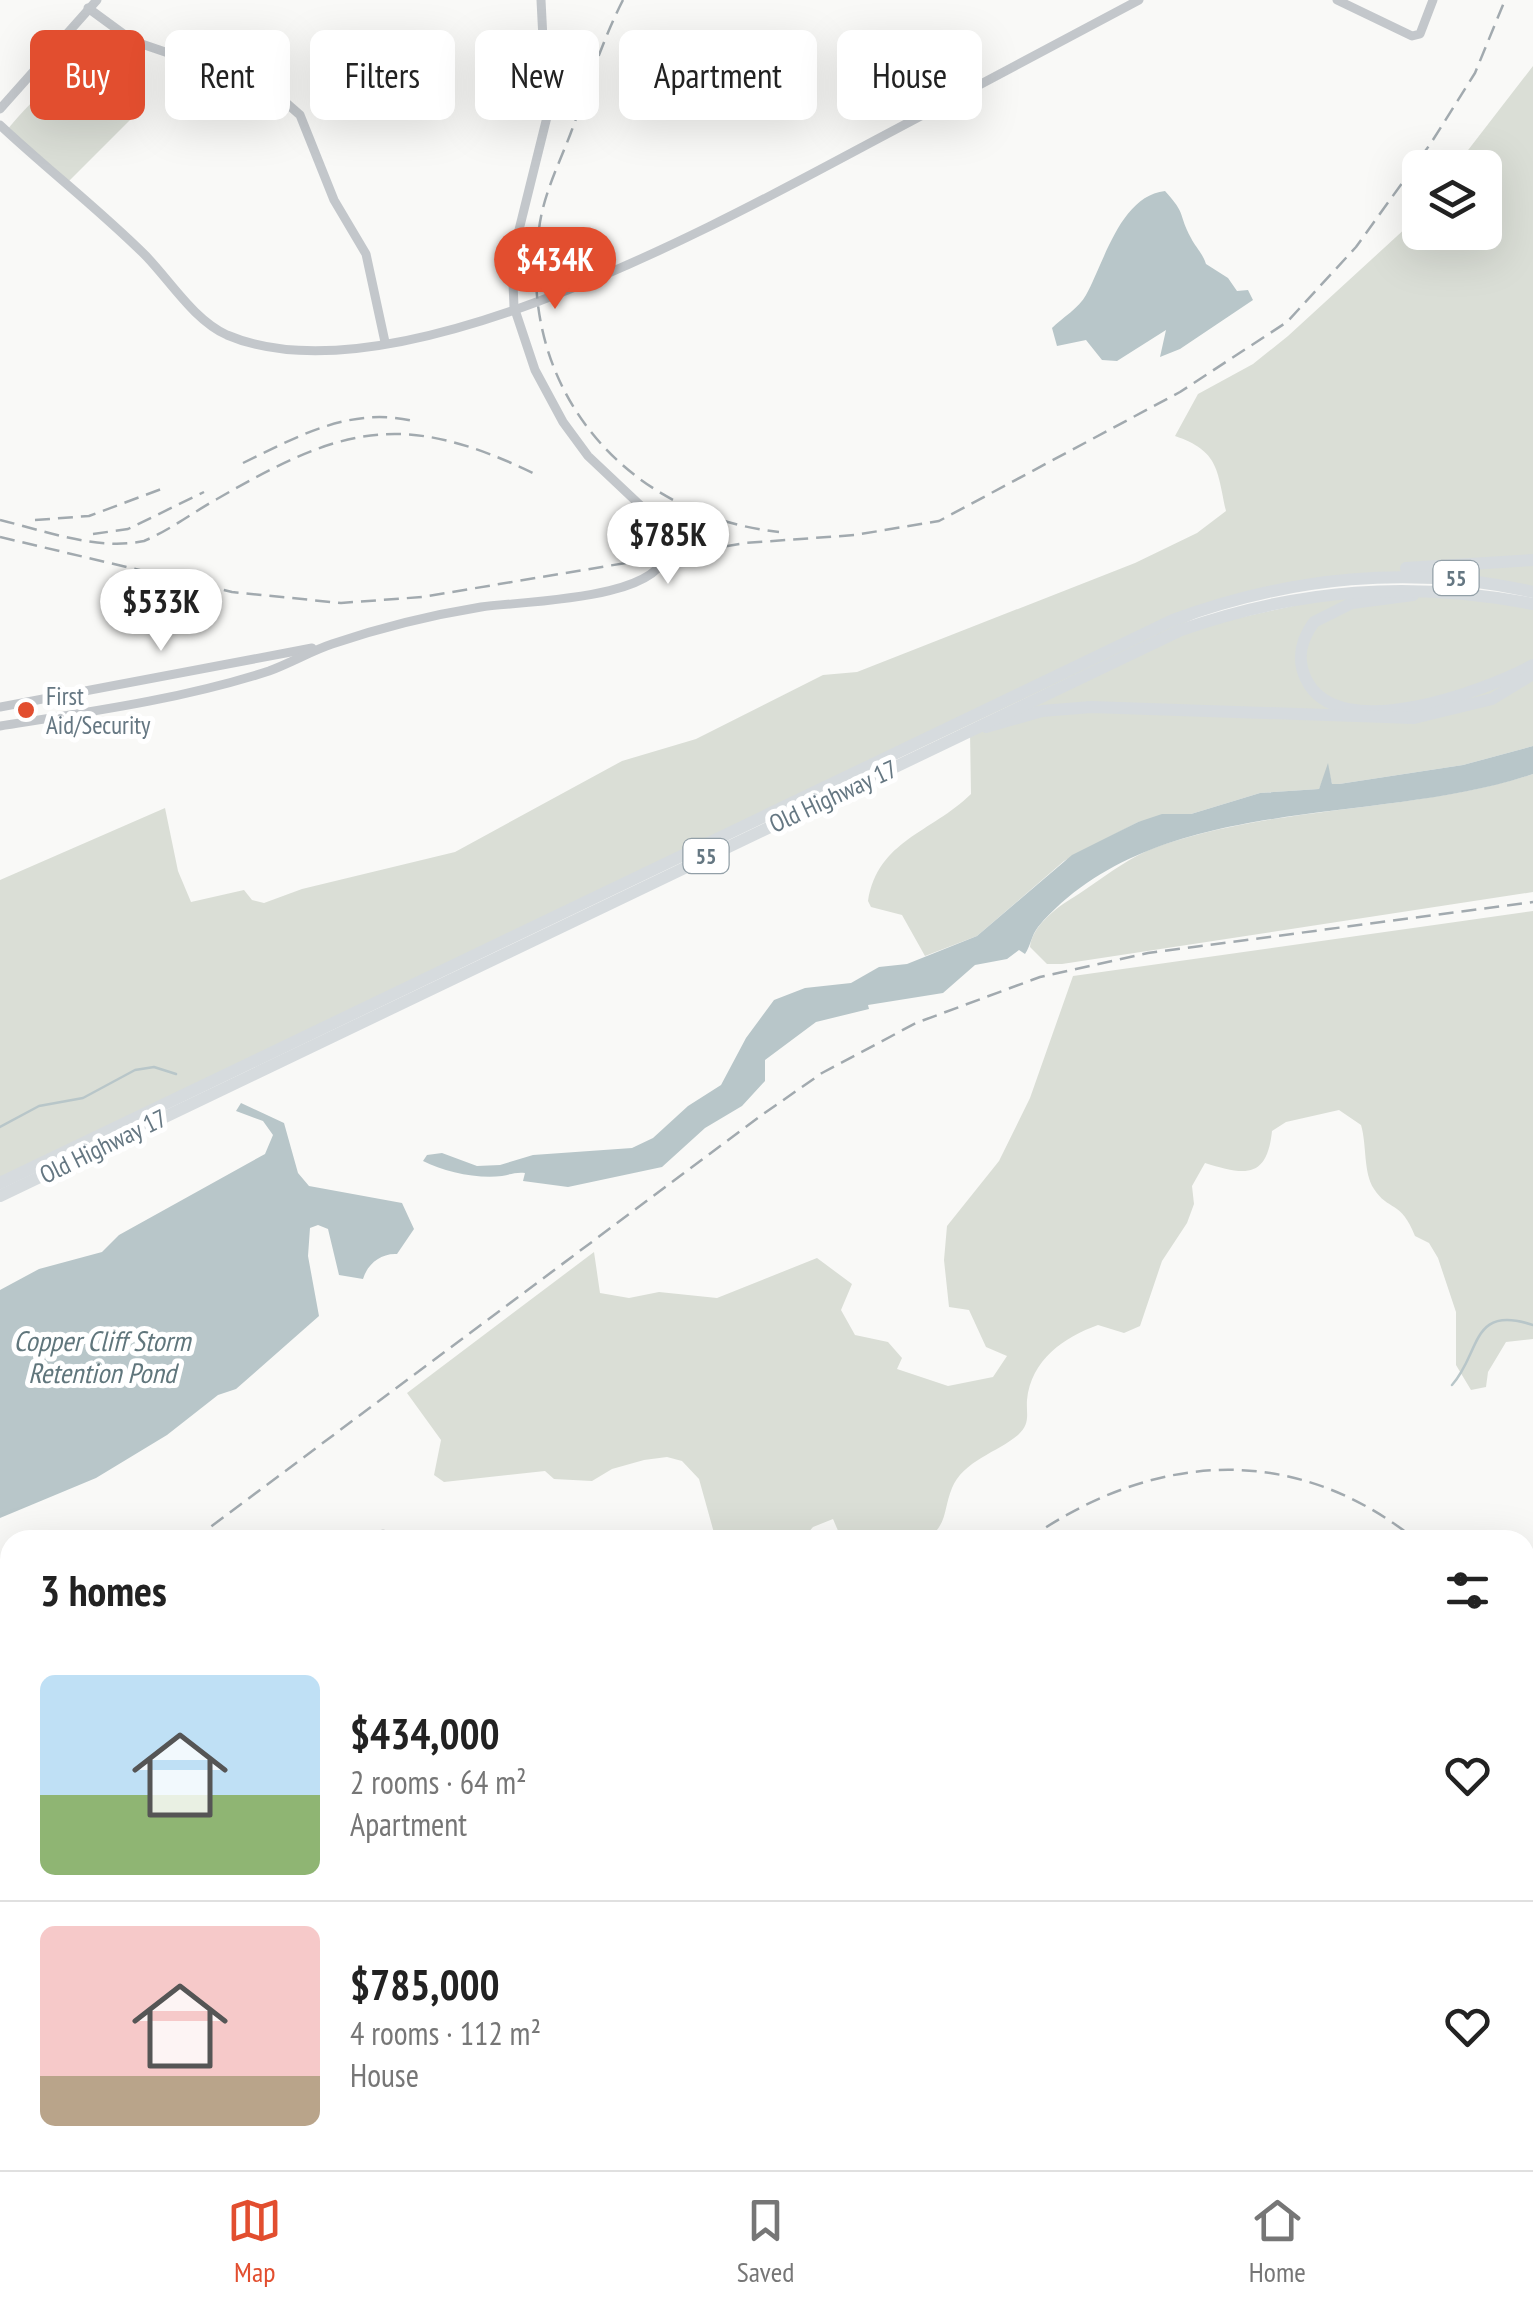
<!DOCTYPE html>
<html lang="en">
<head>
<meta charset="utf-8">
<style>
  body { margin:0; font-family:"PT Sans Narrow",sans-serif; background:#f6f6f6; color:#222; height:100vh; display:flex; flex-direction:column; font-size:38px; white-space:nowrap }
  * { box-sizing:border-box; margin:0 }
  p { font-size:32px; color:#767676 }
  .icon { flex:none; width:55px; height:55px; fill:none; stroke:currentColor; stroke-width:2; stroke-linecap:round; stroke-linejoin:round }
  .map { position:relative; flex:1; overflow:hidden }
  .details { position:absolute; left:0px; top:1530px; width:1535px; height:640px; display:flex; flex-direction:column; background:#fff; border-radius:30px 30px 0 0; box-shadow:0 10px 40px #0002 }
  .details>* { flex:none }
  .banner { position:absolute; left:30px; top:30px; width:1000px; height:90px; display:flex; gap:20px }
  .tools { position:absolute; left:1402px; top:150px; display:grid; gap:20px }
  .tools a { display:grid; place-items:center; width:100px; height:100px; border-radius:15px; background:#fff; box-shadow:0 10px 40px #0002; font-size:50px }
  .price { position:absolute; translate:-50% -85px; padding:0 22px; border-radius:35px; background:#fff; color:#222; font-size:32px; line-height:65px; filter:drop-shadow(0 2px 5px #0008) }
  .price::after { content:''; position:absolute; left:50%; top:60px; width:30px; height:22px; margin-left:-15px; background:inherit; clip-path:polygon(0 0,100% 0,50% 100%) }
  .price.on { background:#e24e2f; color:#fff }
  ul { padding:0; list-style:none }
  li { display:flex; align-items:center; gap:30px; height:250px; padding:0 40px }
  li+li { border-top:2px solid #e0e0e0 }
  li span { display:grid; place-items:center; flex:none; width:280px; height:200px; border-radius:15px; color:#555 }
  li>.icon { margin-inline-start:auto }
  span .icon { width:120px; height:120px; fill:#fffc; stroke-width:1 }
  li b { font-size:42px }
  h2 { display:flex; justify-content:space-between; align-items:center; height:120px; padding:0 40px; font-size:42px }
  .tag { padding:0 35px; border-radius:15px; background:#fff; box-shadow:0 10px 40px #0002; font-size:35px; line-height:90px }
  .tag.on { background:#e24e2f; color:#fff }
  .tabs { display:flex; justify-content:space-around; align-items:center; height:140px; border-top:2px solid #e0e0e0; background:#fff; font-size:28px; color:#767676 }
  .tabs a { display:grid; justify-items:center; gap:5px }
  .tabs .on { color:#e24e2f }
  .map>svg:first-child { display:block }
  .green { fill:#daded6 }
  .water { fill:#b8c6c9 }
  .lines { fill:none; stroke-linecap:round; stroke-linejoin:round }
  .stream { stroke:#b8c6c9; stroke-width:2.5 }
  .street { stroke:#c3c7cb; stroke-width:9 }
  .primary { stroke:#d6dbde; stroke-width:12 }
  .rail { stroke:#a2aaaf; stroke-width:2.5; stroke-dasharray:15 8; stroke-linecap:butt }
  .poi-dot { fill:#e24e2f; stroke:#fff; stroke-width:4 }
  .labels { text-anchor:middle; stroke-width:10; stroke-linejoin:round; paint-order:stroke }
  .shield { fill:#fff; stroke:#93a0a8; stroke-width:2.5 }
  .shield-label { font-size:22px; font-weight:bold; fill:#657782 }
  .poi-label { font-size:25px; fill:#657782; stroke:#fff; text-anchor:start }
  .street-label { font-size:25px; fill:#657782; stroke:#fff }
  .water-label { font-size:28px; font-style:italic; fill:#60767c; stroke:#fff }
</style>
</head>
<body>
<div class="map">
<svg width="1533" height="2170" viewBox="0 0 1533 2170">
  <rect width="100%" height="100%" fill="#f9f9f7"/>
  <g class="green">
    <path d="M115,59L138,73L142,108L68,182L7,130C37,94 67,65 115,59Z"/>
    <path d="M1533,66V591L1437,575L1242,596L0,1182V880L165,808L178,871L191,902L244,890L252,900L264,903L302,889L455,852L622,761L696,739L823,675L857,672L1135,563L1197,533L1226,511C1217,470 1219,451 1175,436L1198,394L1253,364L1288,336L1420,215V232H1485V168L1455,167Z"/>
    <path d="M1365,590L1533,604V746L1463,765L1339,784H1332L1328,767L1319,789L1260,793L1191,814L1138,822L1064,861L977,936L925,956L902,915L871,907L868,901C878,840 931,833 971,794L970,732L1180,631Z"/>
    <path d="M1533,774V892L1062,964H1047L1030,947C1032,926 1057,907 1074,897C1104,878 1130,855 1165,844C1284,805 1413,812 1533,774Z"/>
    <path d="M1533,911V1339L1506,1342L1488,1372L1486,1387L1471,1390L1456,1365V1312L1438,1258L1429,1243L1415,1236C1401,1200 1388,1211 1374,1189C1363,1172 1367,1145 1361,1125L1339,1110L1286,1122L1272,1131C1267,1180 1244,1175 1205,1163L1192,1186L1194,1204L1187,1223L1162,1261L1140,1326L1124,1333L1098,1325C1064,1337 1031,1360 1027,1400C1026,1414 1031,1423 1018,1435C998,1452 963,1461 952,1488C943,1510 948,1526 925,1540H842L833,1519L813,1527L802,1540H716L699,1479L682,1461L667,1457L644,1460L612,1469L592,1481L554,1479L545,1471L444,1482L434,1475L441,1440L407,1393L594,1252L600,1293L629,1298L659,1292L717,1298L817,1258L852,1284L841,1310L855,1335L888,1342L902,1358L897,1369L948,1386L993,1377L1007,1356L986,1347L969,1310L949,1307L944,1260L947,1226L999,1161L1030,1098L1073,976Z"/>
    <path d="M10,1716V1919L0,1926V1721Z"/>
  </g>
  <g class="water">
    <path d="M1165,191C1187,215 1178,214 1191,238C1196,248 1202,252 1206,264L1228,278L1237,291L1248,290L1253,300L1180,349L1160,357L1166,330L1117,361L1102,360L1086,340L1057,346L1052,328C1062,318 1079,308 1086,295C1104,263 1120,196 1165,191Z"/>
    <path d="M1533,746V774C1374,828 1156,790 1038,927C1031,936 1031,945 1025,954L1019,950L1007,959L975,965L943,993L868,1005L869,1009L816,1022L765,1060V1081L742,1106L705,1128L662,1167L568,1187L523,1181L525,1173C517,1172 511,1174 502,1176C477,1179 444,1172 423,1161L427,1155L442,1153L477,1166L500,1165L533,1155L632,1148L653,1138L688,1106L721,1085L746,1038L774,1000L805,988L851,983L879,967L907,964L977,936L1072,855L1138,822L1162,814H1191L1260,793L1319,789L1328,763L1332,784H1339L1463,765Z"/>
    <path d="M241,1103L284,1123L298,1173L309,1186L402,1203L414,1229L397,1254C380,1253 367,1265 363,1279L339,1275L328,1229L318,1225L310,1228L308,1256L319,1316L236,1389L218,1395L167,1435L96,1478L0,1518V1290L39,1269L102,1252L119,1235L265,1154L273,1135L263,1121L236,1111Z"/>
  </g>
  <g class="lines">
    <g class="stream">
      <path d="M0,1127L39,1106L83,1098L135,1070L154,1067L176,1074"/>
      <path d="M1452,1385C1481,1353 1470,1304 1533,1325"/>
    </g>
    <g class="street">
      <path d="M1337,0L1412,36L1420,34L1433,0"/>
      <path d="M88,8L133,41L268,87L300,115L334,200L366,254L385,342"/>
      <path d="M0,109L97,0"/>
      <path d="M0,125C48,170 100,210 146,256C171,282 194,320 227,335C396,407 734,215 885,135C969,90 1054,45 1139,0"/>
      <path d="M0,707L312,648"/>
      <path d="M0,726C89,712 183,699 269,671C291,663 311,651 332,644C379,628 432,615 481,607C521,601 662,601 667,550L658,522L588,456L563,422L535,370L514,307L512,258L547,117L541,0"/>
    </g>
    <g class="primary">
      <path d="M1406,568L1533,560"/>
      <path d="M1413,595L1352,603L1314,622C1301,640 1296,658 1306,679C1338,747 1487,690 1533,665"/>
      <path d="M986,727L1042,711L1091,707L1414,718L1492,699L1533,674"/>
      <path d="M0,1183L1173,620C1289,577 1412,564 1533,592"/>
      <path d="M0,1196L1181,630C1299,589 1410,580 1533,604"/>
    </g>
    <g class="rail">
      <path d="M623,0C601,43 587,90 570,135C558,166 543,196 539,229C516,386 623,515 779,532"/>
      <path d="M243,463C297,437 350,406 413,421"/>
      <path d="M0,520C46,531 97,551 144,541C170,530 192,513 217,499C340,428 400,409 533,473"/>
      <path d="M35,520L89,516L164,488"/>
      <path d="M93,534L128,529L204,492"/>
      <path d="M0,537L232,592L341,603L422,597L745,543L855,535L939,521L1180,392L1287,322L1356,247L1431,143L1475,73L1505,0"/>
      <path d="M193,1540L759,1117L822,1073L916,1023L1040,977L1148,953L1533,902"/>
      <path d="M304,1540L383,1531L461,1540"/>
      <path d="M1027,1540C1152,1452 1293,1441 1416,1540"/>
      <path d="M1525,1678L1533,1686"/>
      <path d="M0,1685L10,1677"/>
      <path d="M0,1704L10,1698"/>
    </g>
  </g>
  <circle class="poi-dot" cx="26" cy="710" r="10"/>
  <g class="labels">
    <g class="shield">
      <rect x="1433.5" y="561" width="45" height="34" rx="8"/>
      <rect x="683.5" y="839" width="45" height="34" rx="8"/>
    </g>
    <g class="shield-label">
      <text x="1456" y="586">55</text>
      <text x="706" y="864">55</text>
    </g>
    <g class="poi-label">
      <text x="46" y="705">First<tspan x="46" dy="29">Aid/Security</tspan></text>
    </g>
    <g class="street-label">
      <text transform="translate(833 796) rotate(-25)" y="9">Old Highway 17</text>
      <text transform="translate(103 1146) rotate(-26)" y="9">Old Highway 17</text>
    </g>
    <g class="water-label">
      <text x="102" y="1351">Copper Cliff Storm<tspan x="102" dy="32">Retention Pond</tspan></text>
    </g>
  </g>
</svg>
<div class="tools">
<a><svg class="icon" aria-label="layers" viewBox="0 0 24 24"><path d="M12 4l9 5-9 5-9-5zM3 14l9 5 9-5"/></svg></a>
</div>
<b class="price on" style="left:555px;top:312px">$434K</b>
<b class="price" style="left:668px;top:587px">$785K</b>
<b class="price" style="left:161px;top:654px">$533K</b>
<div class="banner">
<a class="tag on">Buy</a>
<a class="tag">Rent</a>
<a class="tag">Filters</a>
<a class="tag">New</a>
<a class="tag">Apartment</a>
<a class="tag">House</a>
</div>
<section class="details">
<h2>3 homes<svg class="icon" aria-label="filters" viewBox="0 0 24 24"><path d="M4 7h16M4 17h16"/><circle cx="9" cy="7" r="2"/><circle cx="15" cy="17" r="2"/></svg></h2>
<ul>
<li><span style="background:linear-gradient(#bfe0f5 60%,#8fb573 0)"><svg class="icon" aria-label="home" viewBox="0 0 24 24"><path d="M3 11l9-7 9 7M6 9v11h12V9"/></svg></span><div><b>$434,000</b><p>2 rooms · 64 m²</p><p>Apartment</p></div><svg class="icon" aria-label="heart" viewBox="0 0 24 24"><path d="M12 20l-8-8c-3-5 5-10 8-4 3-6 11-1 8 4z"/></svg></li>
<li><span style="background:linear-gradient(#f6c9c9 75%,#b9a48a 0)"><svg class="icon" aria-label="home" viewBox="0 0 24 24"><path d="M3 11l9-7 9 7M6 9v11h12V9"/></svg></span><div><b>$785,000</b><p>4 rooms · 112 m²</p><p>House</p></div><svg class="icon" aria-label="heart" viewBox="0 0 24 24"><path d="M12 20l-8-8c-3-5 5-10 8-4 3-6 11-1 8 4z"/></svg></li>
</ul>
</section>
</div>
<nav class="tabs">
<a class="on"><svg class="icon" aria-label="map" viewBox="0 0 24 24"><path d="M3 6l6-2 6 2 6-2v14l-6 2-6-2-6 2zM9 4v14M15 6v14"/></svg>Map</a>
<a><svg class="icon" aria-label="saved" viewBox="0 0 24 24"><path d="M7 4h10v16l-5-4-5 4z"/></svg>Saved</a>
<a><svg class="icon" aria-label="home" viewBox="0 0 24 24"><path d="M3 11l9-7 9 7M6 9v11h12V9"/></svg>Home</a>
</nav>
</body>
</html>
